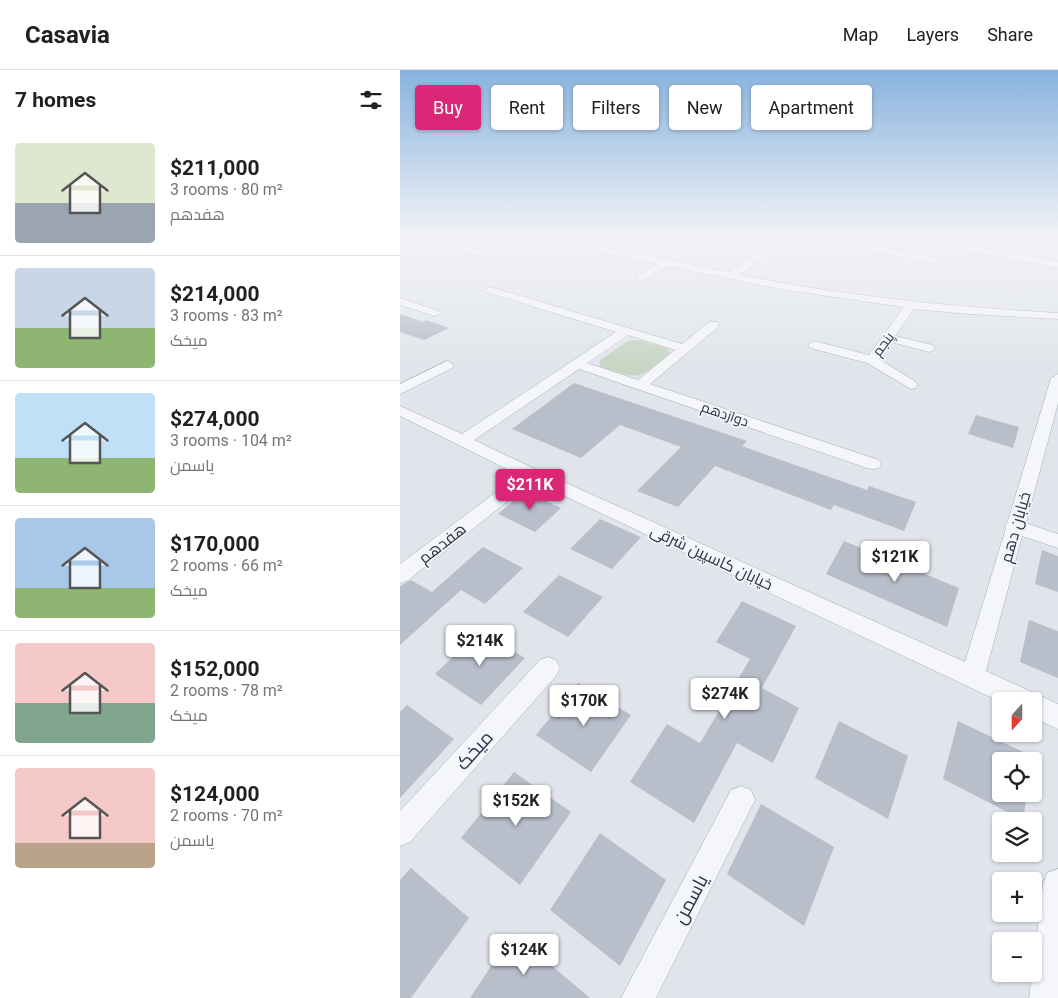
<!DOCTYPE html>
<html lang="en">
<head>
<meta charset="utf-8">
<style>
  body { margin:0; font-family:Roboto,Cairo,sans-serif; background:#f2f2f2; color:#202124; height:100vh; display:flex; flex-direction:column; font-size:19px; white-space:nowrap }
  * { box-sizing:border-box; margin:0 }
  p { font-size:16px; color:#757577 }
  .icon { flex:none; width:28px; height:28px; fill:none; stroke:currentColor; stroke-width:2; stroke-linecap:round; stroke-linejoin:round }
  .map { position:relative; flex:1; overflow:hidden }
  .details { display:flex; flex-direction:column; background:#fff; width:400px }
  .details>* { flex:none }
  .guide { position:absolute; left:15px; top:15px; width:475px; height:45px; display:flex; gap:10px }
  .needle { width:32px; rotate:201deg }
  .buttons { position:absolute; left:592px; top:622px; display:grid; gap:10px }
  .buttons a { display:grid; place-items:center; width:50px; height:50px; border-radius:5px; background:#fff; box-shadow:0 1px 4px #0004; font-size:25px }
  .price { position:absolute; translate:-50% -42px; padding:0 11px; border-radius:5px; background:#fff; color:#222; font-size:16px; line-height:32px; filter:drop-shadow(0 1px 2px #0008) }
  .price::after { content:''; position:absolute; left:50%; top:30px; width:15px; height:11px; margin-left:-8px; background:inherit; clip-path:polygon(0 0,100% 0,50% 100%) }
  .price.on { background:#db2777; color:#fff }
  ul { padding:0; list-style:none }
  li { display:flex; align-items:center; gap:15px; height:125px; padding:0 15px }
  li+li { border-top:1px solid #e0e0e0 }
  li span { display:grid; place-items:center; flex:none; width:140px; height:100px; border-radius:5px; color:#555 }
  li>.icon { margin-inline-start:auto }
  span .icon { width:60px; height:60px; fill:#fffc; stroke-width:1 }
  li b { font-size:21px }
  h2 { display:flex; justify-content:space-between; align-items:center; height:60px; padding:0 15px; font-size:21px }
  .pill { padding:0 18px; border-radius:5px; background:#fff; box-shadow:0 1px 4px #0004; font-size:18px; line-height:45px }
  .pill.on { background:#db2777; color:#fff }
  header { display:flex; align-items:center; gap:30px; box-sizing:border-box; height:70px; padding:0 25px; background:#fff; border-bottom:1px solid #e0e0e0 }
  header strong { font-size:24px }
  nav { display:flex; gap:28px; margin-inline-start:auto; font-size:18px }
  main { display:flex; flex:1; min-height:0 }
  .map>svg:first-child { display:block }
  .green { fill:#c6d6c2 }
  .building { fill:#b8beca }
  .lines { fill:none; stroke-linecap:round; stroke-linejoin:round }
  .minor-casing { stroke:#a6acb6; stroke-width:1 }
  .minor { fill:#f5f6f9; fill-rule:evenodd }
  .labels { text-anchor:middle; stroke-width:4; stroke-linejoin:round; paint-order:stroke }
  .far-street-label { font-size:14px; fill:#283245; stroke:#f1f4f8 }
  .street-label { font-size:16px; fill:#283245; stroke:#f1f4f8 }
  .near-street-label { font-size:19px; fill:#283245; stroke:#f1f4f8 }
</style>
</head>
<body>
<header>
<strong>Casavia</strong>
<nav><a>Map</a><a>Layers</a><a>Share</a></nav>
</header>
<main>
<section class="details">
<h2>7 homes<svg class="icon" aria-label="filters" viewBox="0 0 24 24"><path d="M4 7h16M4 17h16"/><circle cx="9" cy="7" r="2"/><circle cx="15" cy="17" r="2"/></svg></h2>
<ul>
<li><span style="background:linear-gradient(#dfe7d0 60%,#9aa5b1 0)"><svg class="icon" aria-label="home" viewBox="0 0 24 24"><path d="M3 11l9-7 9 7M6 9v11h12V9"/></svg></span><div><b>$211,000</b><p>3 rooms · 80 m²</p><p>هفدهم</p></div></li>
<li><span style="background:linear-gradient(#c9d6e8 60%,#8fb573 0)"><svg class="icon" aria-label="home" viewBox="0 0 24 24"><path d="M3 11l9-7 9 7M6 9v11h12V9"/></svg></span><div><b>$214,000</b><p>3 rooms · 83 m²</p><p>میخک</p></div></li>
<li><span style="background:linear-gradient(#bfe0f5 65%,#8fb573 0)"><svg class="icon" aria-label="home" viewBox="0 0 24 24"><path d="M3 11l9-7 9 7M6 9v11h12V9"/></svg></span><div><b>$274,000</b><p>3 rooms · 104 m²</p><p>یاسمن</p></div></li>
<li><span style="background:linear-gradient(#a9c7e8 70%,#8fb573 0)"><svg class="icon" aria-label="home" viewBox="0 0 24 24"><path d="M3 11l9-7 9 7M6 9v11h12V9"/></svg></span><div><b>$170,000</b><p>2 rooms · 66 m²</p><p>میخک</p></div></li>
<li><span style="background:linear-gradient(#f6c9c9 60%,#7fa58c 0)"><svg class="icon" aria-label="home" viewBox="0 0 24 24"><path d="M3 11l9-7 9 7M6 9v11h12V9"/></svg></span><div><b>$152,000</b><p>2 rooms · 78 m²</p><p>میخک</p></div></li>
<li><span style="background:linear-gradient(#f6c9c9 75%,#b9a48a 0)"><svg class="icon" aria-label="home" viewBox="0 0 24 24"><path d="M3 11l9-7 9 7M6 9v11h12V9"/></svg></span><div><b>$124,000</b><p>2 rooms · 70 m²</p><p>یاسمن</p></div></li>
</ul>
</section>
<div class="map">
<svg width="658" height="928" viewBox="0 0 658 928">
  <rect width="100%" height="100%" fill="#e1e5eb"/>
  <path class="green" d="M238,270L267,278L270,283C237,310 242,310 201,297L199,291L228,271Z"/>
  <g class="building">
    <path d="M0,244L23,252L26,250L49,258L24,270L0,262Z"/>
    <path d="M174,313L347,371L342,376L392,394L467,420L469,416L516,432L504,461L434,435L431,440L315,396L278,437L237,421L281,377L220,355L181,388L112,359Z"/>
    <path d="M576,345L619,357L613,378L568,364Z"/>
    <path d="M125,421L161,438L135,462L98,444Z"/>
    <path d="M200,449L241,467L212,499L170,479Z"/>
    <path d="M444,471L559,518L547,557L426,504Z"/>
    <path d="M83,477L123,498L85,534L61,520L0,575V516L11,510L32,522Z"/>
    <path d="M642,480L658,486V522L635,514Z"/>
    <path d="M159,505L203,527L168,567L123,542Z"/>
    <path d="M342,531L396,556L362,618L399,638L373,693L337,673L294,753L230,712L267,654L300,673L350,589L316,572Z"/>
    <path d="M629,550L658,561V608L620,592Z"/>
    <path d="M80,561L125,588L81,635L35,604Z"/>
    <path d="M178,613L231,645L191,702L136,665Z"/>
    <path d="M7,635L54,669L0,728V642Z"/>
    <path d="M439,651L508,686L488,749L415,708Z"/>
    <path d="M558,651L642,691H601V724H627L623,750L543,709Z"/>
    <path d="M114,702L171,742L120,815L61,768Z"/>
    <path d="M361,734L434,777L404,856L327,804Z"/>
    <path d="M200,763L266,810L220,896L150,840Z"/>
    <path d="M11,798L69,848L11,928H0V810Z"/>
    <path d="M113,863L190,928H70Z"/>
  </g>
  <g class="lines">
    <defs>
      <g id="minor">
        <path d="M19,168H33L89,183L91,185L86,188Z"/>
        <path d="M144,168H161L329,202L379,168H389L340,205C445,226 551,237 658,243V249L569,244L514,239L495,266L533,275L535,278L533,281L529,282L491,272L479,289L516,312L518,315L516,318L511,319L467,293L410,278L408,275L414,271L469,285L504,237L380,219L268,196L241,212L236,209L237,207L258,194L148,171Z"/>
        <path d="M416,168H434L534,187L539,190L534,193L420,171Z"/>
        <path d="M541,170L658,192V198L538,175L536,173Z"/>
        <path d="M90,217L282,274L309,252H317L319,255L317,258L250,314L479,390L481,394L479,398L473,399L467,398L179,299L74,370L137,400L565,592L606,458L605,456L608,451L651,308L658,304V333L626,453L658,464V478L622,466L586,601L658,634V659L634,648V631L601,632L133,411L7,511L0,513V494L119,405L0,346V336L62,364L216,262L86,222L85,220ZM228,265L275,280L238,310L187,293Z"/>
        <path d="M0,228L39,241L41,243L35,246L0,235Z"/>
        <path d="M47,291L54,295L52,298L0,324V314Z"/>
        <path d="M148,587L156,590L160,598L156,606L10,772L0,776V741L140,590Z"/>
        <path d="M341,716L351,720L355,730L256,928H221L331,720Z"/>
        <path d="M658,799V928H629L632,904H634V888L643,814L647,803Z"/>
      </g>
    </defs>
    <use href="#minor" class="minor-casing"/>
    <use href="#minor" class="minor"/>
  </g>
  <linearGradient id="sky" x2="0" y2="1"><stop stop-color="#88b3de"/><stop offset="0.56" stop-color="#f2f3f6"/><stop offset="1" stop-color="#f2f3f6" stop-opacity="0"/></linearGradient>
  <rect width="658" height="298" fill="url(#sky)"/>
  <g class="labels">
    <g class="far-street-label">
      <text transform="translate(483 274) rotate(-53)" y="5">پنجم</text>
      <text transform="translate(325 344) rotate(19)" y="5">دوازدهم</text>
    </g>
    <g class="street-label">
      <text transform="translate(615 457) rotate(-74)" y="6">خیابان دهم</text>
      <text transform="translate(42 473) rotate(-38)" y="6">هفدهم</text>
      <text transform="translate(312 487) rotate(25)" y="6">خیابان کاسپین شرقی</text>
    </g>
    <g class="near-street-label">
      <text transform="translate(74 680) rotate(-48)" y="7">میخک</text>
      <text transform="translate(290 829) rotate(-62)" y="7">یاسمن</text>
    </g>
  </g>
</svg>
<div class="buttons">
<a><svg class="needle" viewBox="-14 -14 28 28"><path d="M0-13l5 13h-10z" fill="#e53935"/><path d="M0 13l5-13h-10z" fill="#757577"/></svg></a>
<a><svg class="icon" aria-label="locate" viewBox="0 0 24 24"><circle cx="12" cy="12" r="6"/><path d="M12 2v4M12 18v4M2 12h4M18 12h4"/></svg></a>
<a><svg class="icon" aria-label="layers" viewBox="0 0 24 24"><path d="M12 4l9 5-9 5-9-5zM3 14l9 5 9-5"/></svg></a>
<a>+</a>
<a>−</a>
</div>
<b class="price on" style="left:130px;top:441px">$211K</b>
<b class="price" style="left:495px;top:513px">$121K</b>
<b class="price" style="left:80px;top:597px">$214K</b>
<b class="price" style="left:325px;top:650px">$274K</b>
<b class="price" style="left:184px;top:657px">$170K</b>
<b class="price" style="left:116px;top:757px">$152K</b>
<b class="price" style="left:124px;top:906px">$124K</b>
<div class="guide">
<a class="pill on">Buy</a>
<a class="pill">Rent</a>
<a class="pill">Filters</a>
<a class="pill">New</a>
<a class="pill">Apartment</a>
</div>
</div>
</main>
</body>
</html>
